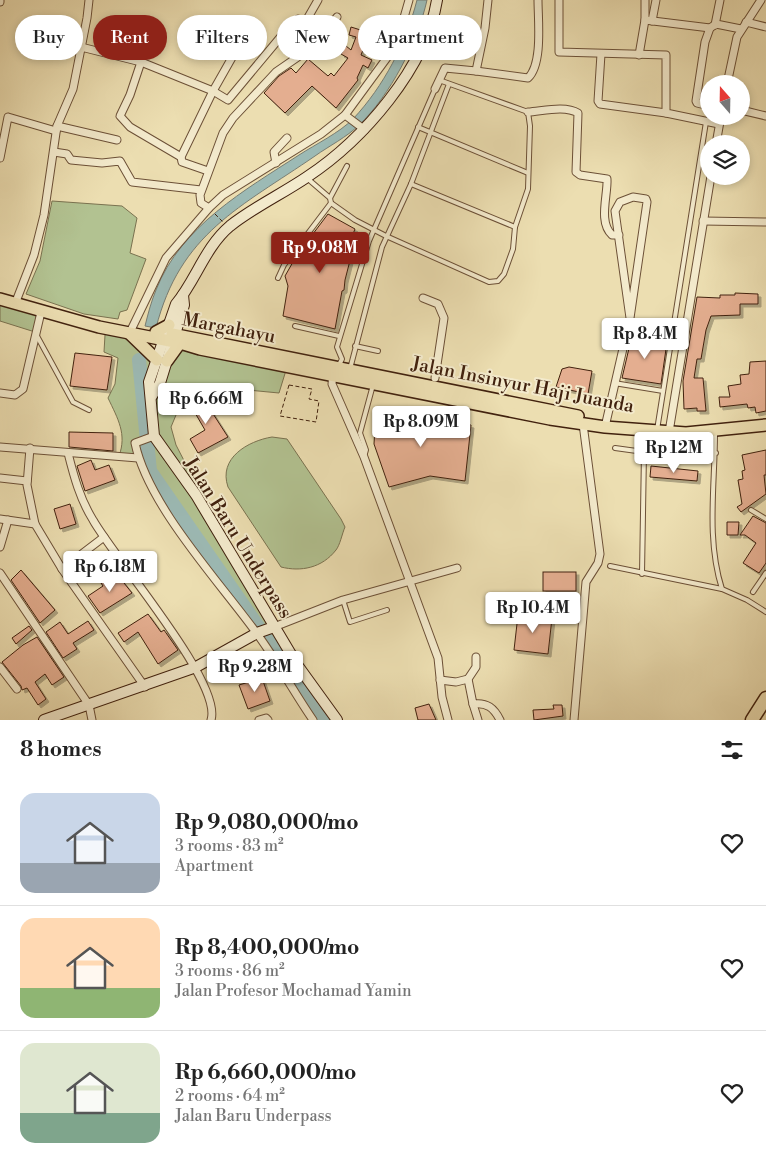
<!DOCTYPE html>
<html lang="en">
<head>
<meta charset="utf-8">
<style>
  body { margin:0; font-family:"Libre Bodoni",serif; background:#f6f6f6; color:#222; height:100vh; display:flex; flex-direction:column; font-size:19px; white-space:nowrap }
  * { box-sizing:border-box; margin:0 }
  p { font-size:16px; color:#767676 }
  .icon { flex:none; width:28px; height:28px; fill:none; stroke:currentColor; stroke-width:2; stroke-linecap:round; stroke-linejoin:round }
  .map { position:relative; height:720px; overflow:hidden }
  .details { display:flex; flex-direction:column; background:#fff; flex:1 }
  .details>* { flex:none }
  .banner { position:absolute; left:15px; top:15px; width:500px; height:45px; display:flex; gap:10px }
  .needle { width:32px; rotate:340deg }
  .controls { position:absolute; left:700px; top:75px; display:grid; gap:10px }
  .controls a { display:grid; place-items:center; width:50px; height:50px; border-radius:50%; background:#fff; box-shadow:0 2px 8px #0003; font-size:25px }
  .price { position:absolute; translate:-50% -42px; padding:0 11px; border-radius:5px; background:#fff; color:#222; font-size:16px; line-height:32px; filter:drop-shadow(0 1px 2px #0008) }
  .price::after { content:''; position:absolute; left:50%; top:30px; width:15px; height:11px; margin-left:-8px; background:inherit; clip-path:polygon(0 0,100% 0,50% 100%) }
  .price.on { background:#8f2418; color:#fff }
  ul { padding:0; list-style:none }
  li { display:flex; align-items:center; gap:15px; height:125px; padding:0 20px }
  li+li { border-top:1px solid #e0e0e0 }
  li span { display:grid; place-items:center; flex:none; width:140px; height:100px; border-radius:15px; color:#555 }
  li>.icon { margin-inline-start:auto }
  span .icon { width:60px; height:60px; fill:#fffc; stroke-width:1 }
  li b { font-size:21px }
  h2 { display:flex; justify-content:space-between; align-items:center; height:60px; padding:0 20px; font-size:21px }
  .pill { padding:0 18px; border-radius:22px; background:#fff; box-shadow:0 2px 8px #0003; font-size:18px; line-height:45px }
  .pill.on { background:#8f2418; color:#fff }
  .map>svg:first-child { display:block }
  .green { fill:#b2c291; stroke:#7a7250 }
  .water { fill:#9cbab5; stroke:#787d72 }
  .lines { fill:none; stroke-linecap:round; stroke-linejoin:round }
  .river { stroke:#9cbab5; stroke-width:14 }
  .building { fill:#e4ae90; stroke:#41210e; filter:url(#shadow) }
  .lane-casing { stroke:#6c5037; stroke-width:6 }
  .street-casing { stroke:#6c5037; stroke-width:9 }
  .secondary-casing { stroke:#41210e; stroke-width:12 }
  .primary-casing { stroke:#41210e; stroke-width:14 }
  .highway-casing { stroke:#41210e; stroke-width:15 }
  .path { stroke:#41210e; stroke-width:1; stroke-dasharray:4 2.5; stroke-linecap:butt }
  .lane { stroke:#f3eacc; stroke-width:4 }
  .street { stroke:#f3eacc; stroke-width:7 }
  .secondary { stroke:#f3eacc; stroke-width:10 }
  .primary { stroke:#ecdeb1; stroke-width:11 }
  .highway { stroke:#ecdeb1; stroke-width:12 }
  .labels { text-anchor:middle; stroke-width:4; stroke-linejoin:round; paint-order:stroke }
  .street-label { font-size:19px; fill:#41210e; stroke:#f3eacc }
</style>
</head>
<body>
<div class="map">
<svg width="766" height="720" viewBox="0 0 766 720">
  <defs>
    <filter id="shadow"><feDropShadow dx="3" dy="3" stdDeviation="0" flood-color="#0004"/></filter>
  </defs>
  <rect width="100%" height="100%" fill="#ecdeb1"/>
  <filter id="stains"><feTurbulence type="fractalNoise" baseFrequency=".004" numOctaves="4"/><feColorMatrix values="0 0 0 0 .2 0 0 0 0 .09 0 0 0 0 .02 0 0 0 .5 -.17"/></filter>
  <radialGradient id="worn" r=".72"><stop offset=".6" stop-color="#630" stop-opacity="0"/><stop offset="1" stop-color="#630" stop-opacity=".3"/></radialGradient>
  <g class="green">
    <path d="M52,201L122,206L137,218L130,253L146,259L127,310L120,312L118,319L84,314L26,294L40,261Z"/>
    <path d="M0,298L41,312L35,332L0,321Z"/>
    <path d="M99,327L129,333L157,360L180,343L287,367L279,393L206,386L181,403L171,427L176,445L195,482L196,495L337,720H313L257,633L181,533L138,458L119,456C127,434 118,419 108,398L115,384L118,358L104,352L105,335Z"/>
    <path d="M272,437L287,439L341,519L345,527C342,534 340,545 336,550C322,568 301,572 281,567L228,487C218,458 248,441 272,437Z"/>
  </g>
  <path class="water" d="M417,0H427C418,41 390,96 359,125C347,137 329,146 315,156C241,207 180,233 156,328L145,326C148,314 151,302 156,290C181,226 245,190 299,155C316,144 339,133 353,119C384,86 406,43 417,0Z"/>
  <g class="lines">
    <path class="river" d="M139,360L150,471L323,720"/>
  </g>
  <g class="building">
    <path d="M47,26L79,29L78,38L46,35Z"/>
    <path d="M351,27L383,37L381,44L367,40L361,55L372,60L368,68L363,65L357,78L358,80L336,108L312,86L285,113L264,93L279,76L291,68L296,73L308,59L328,76L331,73L334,76L348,58L341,54L346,46L351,50L356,37L349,35Z"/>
    <path d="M328,214L355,229L353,234L356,237L345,280L344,290L342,291L335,329L283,316L288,286L285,276L297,255Z"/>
    <path d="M735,293L758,294V304H740V315L711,316L706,330L701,359H697L694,378H703L706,411H697V408L684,409L683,381L697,297L720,298V295H735Z"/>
    <path d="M642,326L653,328L650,346L666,349L661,384L622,378L630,344L639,345Z"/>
    <path d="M75,353L112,357L107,390L70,386Z"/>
    <path d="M766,361V411L756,413L755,407L748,408L747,404L720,407L719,397H730L728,386L741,384L740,375L749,374L750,362Z"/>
    <path d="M569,367L592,371L588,394L556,387L562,369Z"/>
    <path d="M199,392L228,437L198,453L190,439L205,430L187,399Z"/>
    <path d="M376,410L471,425L465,481L430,476L389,487L374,444Z"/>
    <path d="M69,432L113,433V451L69,447Z"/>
    <path d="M766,450V475H764L766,494L741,512L737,507L742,504L738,480L743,479L742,471L745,470L742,455Z"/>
    <path d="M91,460L95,470L109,465L115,480L85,491L77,466Z"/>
    <path d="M651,466L698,471L697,481L650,477Z"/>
    <path d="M70,504L76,524L60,529L54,509Z"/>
    <path d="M753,516L766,523V563L759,573L743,563L756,543L745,535H740Z"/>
    <path d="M727,522H739L738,535H727Z"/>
    <path d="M21,570L55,610L40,623L11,580Z"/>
    <rect x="543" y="572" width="33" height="19"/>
    <path d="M116,573L132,593L100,613L88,596L103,586L101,583Z"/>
    <path d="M148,614L161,632L164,630L178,650L158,664L138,632L124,642L118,633Z"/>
    <path d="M518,615L552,618L548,654L514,650Z"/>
    <path d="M88,621L94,630L73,643L77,649L63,658L46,632L60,622L68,634Z"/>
    <path d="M29,626L32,630L16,644L12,638Z"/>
    <path d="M37,637L64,677L52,685L45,674L35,682L46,699L38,705L27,688L22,690L21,686L2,662L23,645Z"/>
    <path d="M262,678L270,701L248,709L239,685Z"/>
    <path d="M429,704L436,720H418L415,708Z"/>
    <path d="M553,705H562L563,716L534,720L533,710L554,709Z"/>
  </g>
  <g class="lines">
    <defs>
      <g id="lane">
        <path d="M418,127L528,173"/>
        <path d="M308,179L330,198L331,203L355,220L386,236L489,282L498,281L504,274L513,249L515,227L528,189L530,126L528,112L439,80"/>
        <path d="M411,184L515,227"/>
        <path d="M330,198L347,166"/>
        <path d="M278,278L284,265L331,203"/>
        <path d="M295,326L339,336"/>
        <path d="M37,336L73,402L89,410"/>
        <path d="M355,346L378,351"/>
        <path d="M338,367L342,359L337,347L369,241L435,89"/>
        <path d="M350,369L382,247L411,184L449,84"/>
        <path d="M614,383L663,391"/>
        <path d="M657,430L706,122"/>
        <path d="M715,433C715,485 706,539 722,589L747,600L766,612"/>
        <path d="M615,448L644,452L716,453"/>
        <path d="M364,457L366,450L360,433L373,385"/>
        <path d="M751,510L766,519"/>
        <path d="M610,566L722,589"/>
        <path d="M642,574L644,452"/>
        <path d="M753,592L766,573"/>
        <path d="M343,600L350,622L387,610"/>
      </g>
      <g id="street">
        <path d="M559,0V52L666,55V113L719,124"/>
        <path d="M0,2V0"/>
        <path d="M645,20L710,28"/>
        <path d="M652,21L656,0"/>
        <path d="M746,22L766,27"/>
        <path d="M715,25L720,0"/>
        <path d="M81,47L141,62L213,91L228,100L293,22L298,19L306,21L318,0"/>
        <path d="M601,54L598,101L600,104L666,113"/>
        <path d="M639,55L645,20V0"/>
        <path d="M141,62L130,95L120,116L130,127L181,157L182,162L208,171"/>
        <path d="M476,71L528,78C543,64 538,20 538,0"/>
        <path d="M727,84L737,37L761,0"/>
        <path d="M435,89L445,68L476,71L485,28L488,0"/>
        <path d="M709,106L697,103L696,101L705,42L710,28L716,24L741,29"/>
        <path d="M741,110L766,116"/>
        <path d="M528,112C543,111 565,105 578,113L576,172L580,175L607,179C608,195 598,222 612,235H619"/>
        <path d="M345,115L365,130"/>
        <path d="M57,126L117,140"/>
        <path d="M716,144L721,116"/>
        <path d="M54,152L67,154L71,160L102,163L120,161L132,182L201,190"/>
        <path d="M181,157L213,91L234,54"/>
        <path d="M0,158L8,117L56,131"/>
        <path d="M276,163L274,152L287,138"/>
        <path d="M209,208L201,203L200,195L223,133L233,118L276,72L318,43L337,17"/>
        <path d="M703,221L766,222"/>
        <path d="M423,298L438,304L444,318L435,378"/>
        <path d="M15,304L34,255L44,215L57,126L73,89L87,18L89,0"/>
        <path d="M132,328L166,258L209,208L223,195L321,134L345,115L389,55L401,28L409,0"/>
        <path d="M333,372L332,384L364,457L438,658L442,697L448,720"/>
        <path d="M0,393L15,395L23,389L41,312"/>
        <path d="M605,427L630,318L615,211L620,202L633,197L646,199L647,202L630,318"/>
        <path d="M669,432L711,176"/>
        <path d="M154,436L135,443C148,505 217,579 255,631C276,659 293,691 313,720"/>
        <path d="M0,447L138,458"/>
        <path d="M30,448L27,485L35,524L62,569L145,687"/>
        <path d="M68,453C74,477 80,499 93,520C114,558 223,683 211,720"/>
        <path d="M0,478L27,481"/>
        <path d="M0,519L35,524"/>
        <path d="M0,547L8,520"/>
        <path d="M62,569L104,537"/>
        <path d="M0,573L89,705L92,720"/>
        <path d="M274,627L343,600L457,568"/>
        <path d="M476,657V667L468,679L473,704C487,702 494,708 500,720"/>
        <path d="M0,667L17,689"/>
        <path d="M440,680L456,682L468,679"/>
        <path d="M473,704L478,720"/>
        <path d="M259,720L266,718L268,720"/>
        <path d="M574,720L586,582L598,563L600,554L583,424"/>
      </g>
      <g id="secondary">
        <path d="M152,396L160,383L184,305L183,295"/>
        <path d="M44,720L196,667L257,633L274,627"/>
        <path d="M337,720L298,666L196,495L154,436L149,382L176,304C196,280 205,247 230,226C254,207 282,194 307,177C363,140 426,68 437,0"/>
      </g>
      <g id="primary">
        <path d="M0,299L99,327L180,343L200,349L550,419L605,427L686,433L766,425"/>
        <path d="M156,332L169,325"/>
        <path d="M129,333L157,360"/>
        <path d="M172,334L578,416"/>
        <path d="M167,361L180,343"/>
      </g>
      <path id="highway" d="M752,720L766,698"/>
    </defs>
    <use href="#lane" class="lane-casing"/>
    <use href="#street" class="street-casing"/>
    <use href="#secondary" class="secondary-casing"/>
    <use href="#primary" class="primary-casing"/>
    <use href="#highway" class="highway-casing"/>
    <g class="path">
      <path d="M215,214L223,222"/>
      <path d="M289,385L312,389L309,399L319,401L316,422L280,416Z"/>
    </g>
    <use href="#lane" class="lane"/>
    <use href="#street" class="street"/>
    <use href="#secondary" class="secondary"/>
    <use href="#primary" class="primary"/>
    <use href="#highway" class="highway"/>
  </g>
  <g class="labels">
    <g class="street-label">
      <text transform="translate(229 327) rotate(11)" y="7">Margahayu</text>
      <text transform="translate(523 384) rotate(11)" y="7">Jalan Insinyur Haji Juanda</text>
      <text transform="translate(239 537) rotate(58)" y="7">Jalan Baru Underpass</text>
    </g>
  </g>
  <rect width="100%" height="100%" filter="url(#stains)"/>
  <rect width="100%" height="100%" fill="url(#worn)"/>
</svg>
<div class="controls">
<a><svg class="needle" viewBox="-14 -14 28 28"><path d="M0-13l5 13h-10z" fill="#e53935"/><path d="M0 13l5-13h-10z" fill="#767676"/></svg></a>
<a><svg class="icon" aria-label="layers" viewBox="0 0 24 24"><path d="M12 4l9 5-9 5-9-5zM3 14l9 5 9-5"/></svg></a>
</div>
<b class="price on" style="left:320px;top:274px">Rp 9.08M</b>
<b class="price" style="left:645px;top:360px">Rp 8.4M</b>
<b class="price" style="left:206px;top:425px">Rp 6.66M</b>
<b class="price" style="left:421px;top:448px">Rp 8.09M</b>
<b class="price" style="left:674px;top:474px">Rp 12M</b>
<b class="price" style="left:110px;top:593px">Rp 6.18M</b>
<b class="price" style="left:533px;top:634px">Rp 10.4M</b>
<b class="price" style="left:255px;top:693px">Rp 9.28M</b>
<div class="banner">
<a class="pill">Buy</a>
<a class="pill on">Rent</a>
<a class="pill">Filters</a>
<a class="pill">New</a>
<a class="pill">Apartment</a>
</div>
</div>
<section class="details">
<h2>8 homes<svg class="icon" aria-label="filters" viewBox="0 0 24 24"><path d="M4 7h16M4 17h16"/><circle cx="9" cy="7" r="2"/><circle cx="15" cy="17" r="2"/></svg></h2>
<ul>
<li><span style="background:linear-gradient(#c9d6e8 70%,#9aa5b1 0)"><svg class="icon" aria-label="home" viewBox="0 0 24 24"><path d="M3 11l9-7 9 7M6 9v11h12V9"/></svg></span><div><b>Rp 9,080,000/mo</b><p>3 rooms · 83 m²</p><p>Apartment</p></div><svg class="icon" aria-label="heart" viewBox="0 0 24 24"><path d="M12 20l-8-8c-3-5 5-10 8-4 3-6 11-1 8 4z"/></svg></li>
<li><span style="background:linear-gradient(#ffd9b3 70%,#8fb573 0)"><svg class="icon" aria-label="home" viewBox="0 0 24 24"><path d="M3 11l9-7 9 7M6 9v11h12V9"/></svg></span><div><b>Rp 8,400,000/mo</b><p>3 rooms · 86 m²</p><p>Jalan Profesor Mochamad Yamin</p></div><svg class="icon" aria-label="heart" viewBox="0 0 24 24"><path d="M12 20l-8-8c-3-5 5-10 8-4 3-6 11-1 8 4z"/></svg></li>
<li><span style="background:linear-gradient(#dfe7d0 70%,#7fa58c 0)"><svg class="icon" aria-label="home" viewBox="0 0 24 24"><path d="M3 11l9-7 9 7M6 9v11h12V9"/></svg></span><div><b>Rp 6,660,000/mo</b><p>2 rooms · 64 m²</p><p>Jalan Baru Underpass</p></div><svg class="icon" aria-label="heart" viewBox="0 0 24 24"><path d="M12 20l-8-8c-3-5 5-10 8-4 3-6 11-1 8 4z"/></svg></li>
</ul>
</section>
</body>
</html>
